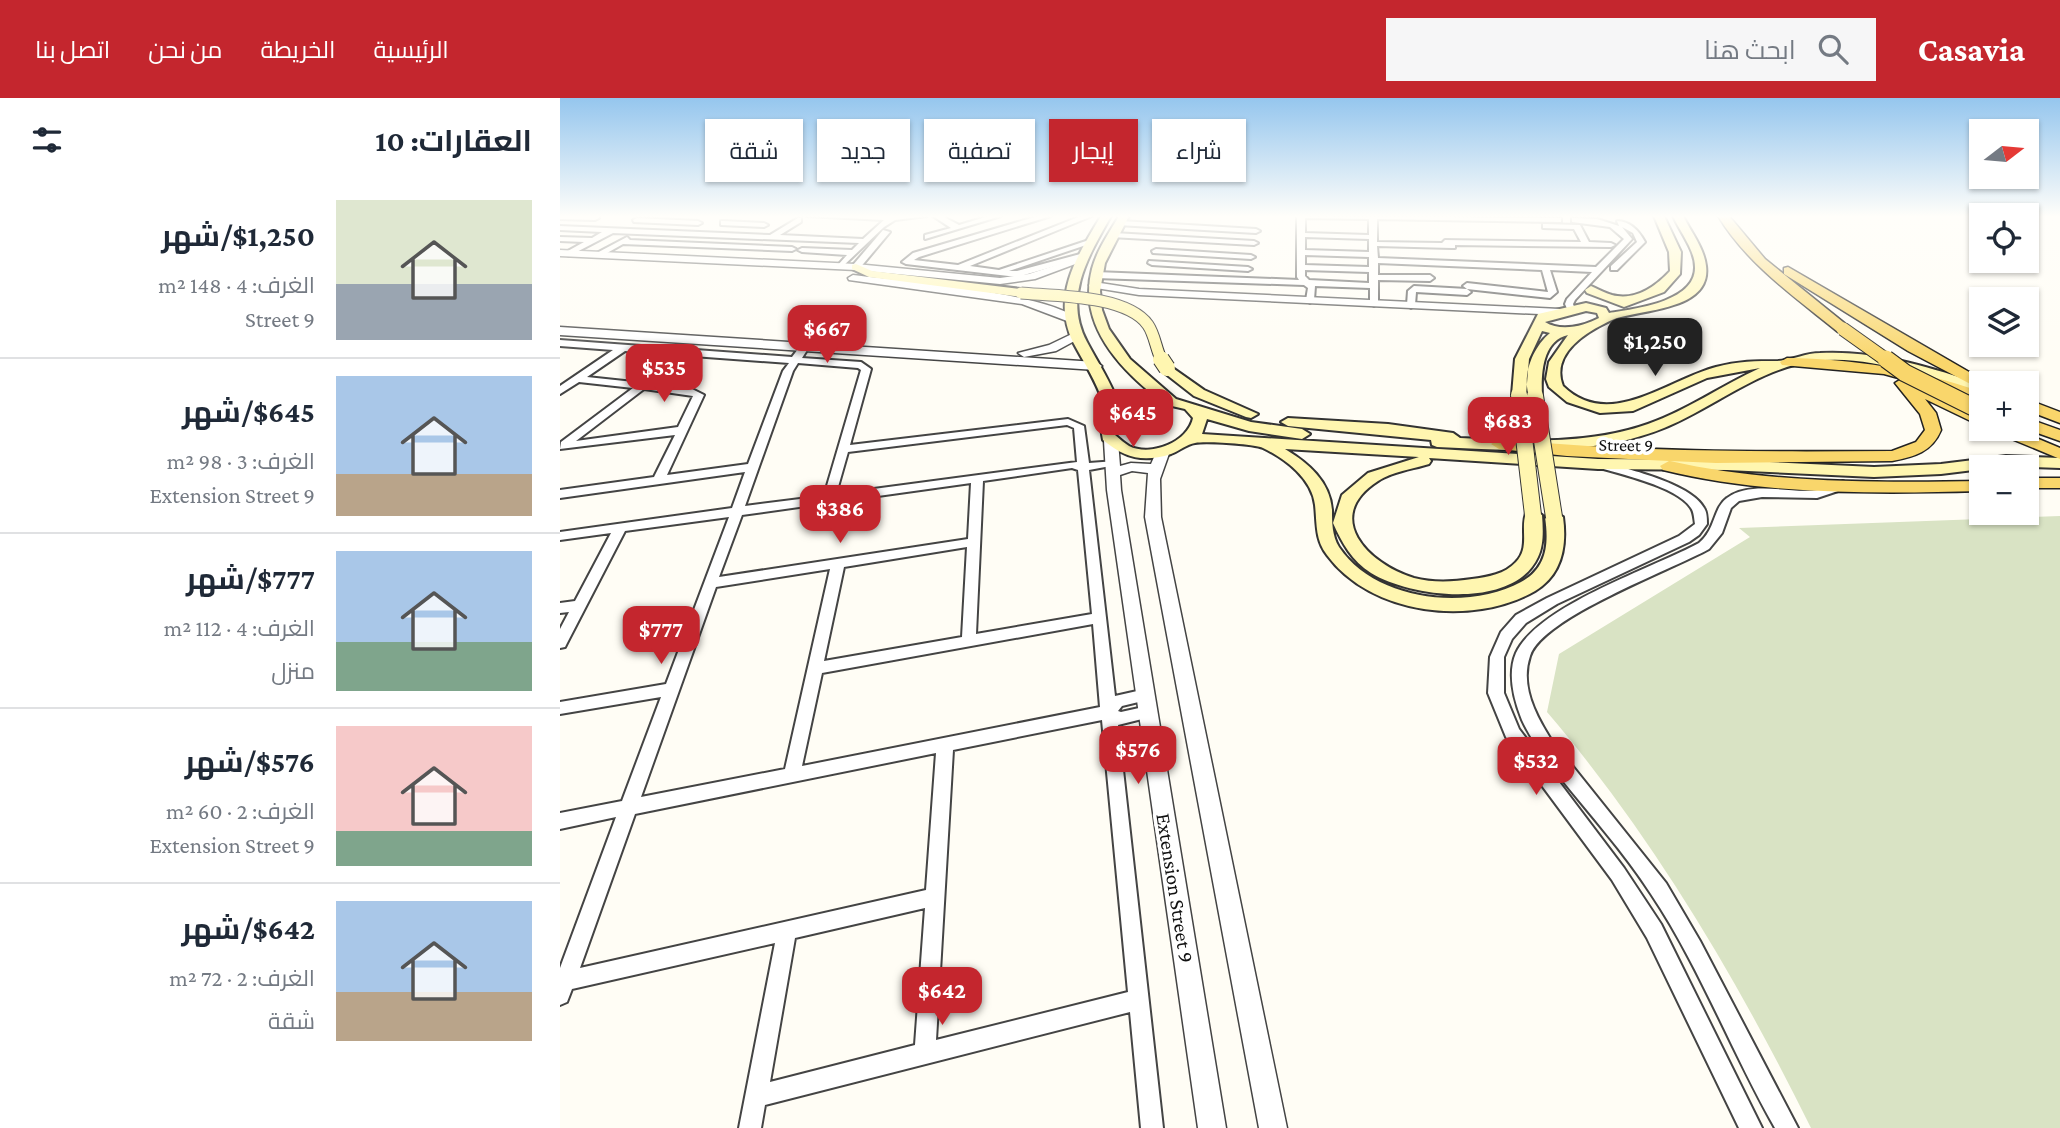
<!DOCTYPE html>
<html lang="ar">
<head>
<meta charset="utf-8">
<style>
  body { margin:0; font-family:"Crimson Pro",Cairo,serif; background:#f6f6f7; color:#1f2937; direction:rtl; height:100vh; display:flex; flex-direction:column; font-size:26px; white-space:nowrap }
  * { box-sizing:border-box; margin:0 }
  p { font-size:23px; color:#747a83 }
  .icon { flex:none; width:38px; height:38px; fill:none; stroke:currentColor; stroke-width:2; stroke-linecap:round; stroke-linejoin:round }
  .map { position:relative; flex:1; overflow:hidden; direction:ltr }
  .panel { display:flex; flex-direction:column; background:#fff; width:560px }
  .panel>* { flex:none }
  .hud { position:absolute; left:21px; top:21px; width:665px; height:63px; direction:rtl; display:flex; gap:14px }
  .needle { width:46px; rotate:74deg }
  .fabs { position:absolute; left:1409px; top:21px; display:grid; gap:14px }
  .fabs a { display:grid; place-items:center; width:70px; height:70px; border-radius:0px; background:#fff; box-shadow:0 2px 5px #0004; font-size:35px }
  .price { position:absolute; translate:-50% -60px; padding:0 16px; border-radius:14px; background:#c4262e; color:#fff; font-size:23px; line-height:46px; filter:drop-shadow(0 2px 4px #0008) }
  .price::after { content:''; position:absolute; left:50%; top:42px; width:21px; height:16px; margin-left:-10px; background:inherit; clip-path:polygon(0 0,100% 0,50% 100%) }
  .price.on { background:#222; color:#fff }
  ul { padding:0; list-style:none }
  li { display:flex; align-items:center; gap:21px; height:175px; padding:0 28px }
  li+li { border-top:2px solid #e0e1e3 }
  li span { display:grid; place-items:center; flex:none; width:196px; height:140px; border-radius:0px; color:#555 }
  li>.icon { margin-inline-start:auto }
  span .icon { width:84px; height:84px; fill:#fffc; stroke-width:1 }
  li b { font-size:30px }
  h2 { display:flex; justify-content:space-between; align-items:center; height:84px; padding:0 28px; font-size:30px }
  .tag { padding:0 24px; border-radius:0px; background:#fff; box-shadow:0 2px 5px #0004; font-size:24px; line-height:63px }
  .tag.on { background:#c4262e; color:#fff }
  header { display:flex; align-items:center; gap:42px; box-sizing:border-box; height:98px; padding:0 35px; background:#c4262e; color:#fff }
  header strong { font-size:33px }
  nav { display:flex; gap:38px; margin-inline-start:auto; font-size:24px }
  .search { width:490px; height:63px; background:#f6f6f7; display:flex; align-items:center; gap:18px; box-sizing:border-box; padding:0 24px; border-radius:0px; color:#747a83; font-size:26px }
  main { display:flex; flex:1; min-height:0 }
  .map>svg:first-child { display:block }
  .cemetery { fill:#d9e3c4 }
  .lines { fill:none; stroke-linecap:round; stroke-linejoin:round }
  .minor-casing { stroke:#444; stroke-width:4 }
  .tertiary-casing { stroke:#444; stroke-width:3 }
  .secondary-casing { stroke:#333; stroke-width:4 }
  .primary-casing { stroke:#222; stroke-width:3 }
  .minor { fill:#fff; fill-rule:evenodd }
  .tertiary { fill:#fff; fill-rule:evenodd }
  .secondary { fill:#fff6b0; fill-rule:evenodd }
  .primary { fill:#f9d66b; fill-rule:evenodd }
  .secondary-bridge-far1-casing { stroke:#333; stroke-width:13; stroke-linecap:butt }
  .secondary-bridge-casing { stroke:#333; stroke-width:18; stroke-linecap:butt }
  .primary-bridge-far1-casing { stroke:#222; stroke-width:15; stroke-linecap:butt }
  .primary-bridge-casing { stroke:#222; stroke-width:19; stroke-linecap:butt }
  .secondary-bridge-far1 { stroke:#fff6b0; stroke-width:11 }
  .secondary-bridge { stroke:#fff6b0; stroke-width:16 }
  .primary-bridge-far1 { stroke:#f9d66b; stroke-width:13 }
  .primary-bridge { stroke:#f9d66b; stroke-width:17 }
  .labels { text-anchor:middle; stroke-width:7; stroke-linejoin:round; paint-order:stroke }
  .street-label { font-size:18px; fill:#111; stroke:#fff }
  .near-street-label { font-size:21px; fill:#111; stroke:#fff }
</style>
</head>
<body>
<header>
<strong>Casavia</strong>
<div class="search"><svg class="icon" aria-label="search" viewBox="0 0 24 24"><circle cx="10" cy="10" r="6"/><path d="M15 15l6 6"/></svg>ابحث هنا</div>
<nav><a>الرئيسية</a><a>الخريطة</a><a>من نحن</a><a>اتصل بنا</a></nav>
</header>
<main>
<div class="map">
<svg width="1500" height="1030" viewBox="0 0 1500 1030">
  <rect width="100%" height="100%" fill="#fffdf5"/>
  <path class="cemetery" d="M1500,418V1030H1251C1177,881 1095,741 987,614L999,556L1190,439L1179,430Z"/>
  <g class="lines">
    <defs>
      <g id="minor">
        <path d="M0,118H38L39,120L35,122L0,121Z"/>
        <path d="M247,118H367L335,122L324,129L281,170L277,168L287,157L242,154L238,152L242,150L292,152L299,145L53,135L9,158L5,156L6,154L24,144L0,143V139L32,140L42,134L0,132V128L210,137L238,120H241V124L220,137L303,141L324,122Z"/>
        <path d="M373,118H382L399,127L429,118H441L365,141V137L391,130Z"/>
        <path d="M478,118H491L359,159L354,162L398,167L521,118H532L410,168L439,172L535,140V144L449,173H457L524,155H527V159L457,179L346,166L342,164L353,155Z"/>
        <path d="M737,118L998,120H1001V124L817,121V144L882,145L885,142L1021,144L1014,131L983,130V126H986L1020,127L1029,144L1051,145L1055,147L1051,149L895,147V150H892L817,148L818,160L1036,169L1064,141L1050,129L1012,124V120H1015L1037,121L1059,128L1057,123C1070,123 1079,133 1085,144L1057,172H1051V168L1077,144L1073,135L1062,129L1072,141L1015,202L1013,206L1015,211L1011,214L1008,213L1005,206L1007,201L1032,174L990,172L997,194L990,200L907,191L903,188L907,185L988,194L982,172L818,165V177H870L874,180L870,183L818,182V205L814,208L810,205V190L755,188L754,202L750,205L746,202L748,190L744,187L536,180L532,177L536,174L739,182L737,179ZM745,120L809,121V137L745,135ZM745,139L809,141V154L745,152ZM745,157L809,159V169L745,167ZM745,172L809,174V185L749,182L745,178Z"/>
        <path d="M77,120L138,123L142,125L138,127L74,124L73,122Z"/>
        <path d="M164,123L204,125L208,127L204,129L161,127V123Z"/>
        <path d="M561,123L696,131L700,133L696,135L558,127L557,125Z"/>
        <path d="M323,132L330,134L299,171H293V167Z"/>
        <path d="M554,135L694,143L698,145L694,147L551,139V135Z"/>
        <path d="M67,139L70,142L232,149L236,151L232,153L63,146L40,159L33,157Z"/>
        <path d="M596,151L691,157L695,159L691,161L593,155L592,153Z"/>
        <path d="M589,163L688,169L692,171L688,173L592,167L588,165Z"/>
        <path d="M854,188L907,191L911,194L907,197L856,194L855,207L851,210L847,207L848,193Z"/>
        <path d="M0,242L232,259L241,247L244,246L249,249L242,260L301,264L311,271L290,347L508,321L524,328L529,365L556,363V367L529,372L555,598L586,591L591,593L594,597L591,601L562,608L558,613L561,614L588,608L594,610L596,614L594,618L558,627L603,1030H581L570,914L205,1007L201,1030H179L215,845L12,891L7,904L0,907V870L56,719L0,731V715L62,703L101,599L0,616V604L106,586L169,419L65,433L7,545L5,549L0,550V531L9,514L0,515V505L15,503L51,435L0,442V434L172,410L185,374L0,400V392L94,379L115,337L0,351L1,344L73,290L19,284L0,296V288L53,252L0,248ZM65,253L229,265L223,273L188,366L107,377L144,297L130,290L27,279ZM238,265L298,270L301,272L264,398L185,408L233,273ZM84,291L133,298L118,329L16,343ZM507,327L514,330L517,364L276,396L288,354ZM512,370L518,372L532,516L416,536L423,383ZM411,385L408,441L159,479L182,417ZM407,449L402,539L264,563L284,469ZM270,471L225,671L81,699L156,489ZM533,526L540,609L242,668L262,575ZM542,622L568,894L376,942L393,652ZM376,655L366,792L20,870L75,716ZM365,810L355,947L210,984L235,840Z"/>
        <path d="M1038,363C1064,370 1131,385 1144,410C1147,414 1147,421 1147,426L1139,437L1129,444L997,506L966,525L952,541L944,559V595L959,631L1064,770L1101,826L1202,1030H1179L1087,840L1052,782L946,639L928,595L930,559L941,534L956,517L987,500L1119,438L1135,426C1134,420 1134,414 1131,410C1117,388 1058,376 1034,368L1032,366Z"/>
        <path d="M1283,383L1289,387L1287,390L1257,400L1202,399L1179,403L1171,410L1162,435L1149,451C1109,473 983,519 970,558C960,587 975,616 990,640L1106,785L1140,843L1238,1030H1215C1171,953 1140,869 1091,796C1064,754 1031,718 1000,679C987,662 971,642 962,622C954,602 947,576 956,555C979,507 1091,471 1139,445C1156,431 1153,410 1167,400C1191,382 1230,396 1258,392C1267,391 1274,386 1283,383Z"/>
      </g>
      <g id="tertiary">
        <path d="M0,152L296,166L440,180L469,176L521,159L526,162L475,181L440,186L296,172L0,158Z"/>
        <path d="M293,177C340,183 486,194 517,221L507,223L462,206L289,182L288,180Z"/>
        <path d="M534,184L579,191L1000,211L1006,214L1000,217L579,197L530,189L529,187Z"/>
        <path d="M0,229L536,264L542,268L536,272L0,237Z"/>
        <path d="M516,234L522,238L520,240L496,253L464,259L458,255L489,247Z"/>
        <path d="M551,339L558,343L560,368L571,365L591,366L598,350H608L610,353L600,381L601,419L727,1030H699L585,419L588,375L572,373L560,377L561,392L666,1030H638L547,392L544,343Z"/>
      </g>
      <g id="secondary">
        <path d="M541,118H551C528,159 503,199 527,244C538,265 551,284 559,307L595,298C556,267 518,224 532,171C537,152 549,135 559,118H569L545,165L540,193L542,212L549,231L570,261L616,301L691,324L742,331L750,336L742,341L689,333L647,321L642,336L1038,361L1167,362L1314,369L1381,366L1446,358L1500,360V370L1446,368L1381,376L1314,379L1167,372L1038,371L869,360L871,363L869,366C853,371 831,374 818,383C762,419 808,466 854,480C873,485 893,484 912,481C928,479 945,476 956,464C971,449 959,428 967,413L973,412L982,417C983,431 984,446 978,459C954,512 852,500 811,475C792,463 782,445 773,425L782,397L808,375L859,359L725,351C748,365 770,383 772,412C772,424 772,438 779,449C815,503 907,513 961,484C987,470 989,446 985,419L988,415L994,414L1003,419C1007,448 1002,477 975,493C912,529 811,517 767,457C755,442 757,425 755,407C752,381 726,361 703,350C694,346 646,343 635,345C627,346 619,353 611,356C583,365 565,360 543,342L540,325L546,316L544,307C537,284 524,265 513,244C491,198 517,158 541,118ZM603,306L625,311L633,320C628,344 591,359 569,348C564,345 560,341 555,337L554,325C568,311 584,307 603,306Z"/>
        <path d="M1094,118H1104L1121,154L1120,176L1104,194L1064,209L1027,195L1025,192L1031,188C1038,191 1045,195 1052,197C1075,203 1095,189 1110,173L1109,154Z"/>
        <path d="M1113,118H1123C1131,134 1144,150 1146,168C1152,214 1078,211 1052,222C1028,233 990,255 1003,288C1049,333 1107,282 1156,269C1178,263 1196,263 1218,263C1232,262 1246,255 1260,255C1315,252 1369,269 1421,286V295C1366,281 1313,256 1254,263C1199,270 1155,309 1104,330C1033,359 952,352 877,349L872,347L871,342L728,328L721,324L728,320L828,326L893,335L900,340C962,343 1029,347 1088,326C1128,312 1162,287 1200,270L1147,280L1073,313L1040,315L1007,304L989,289L986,281L989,264L1008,237C982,243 981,276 982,298L975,302L970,301C961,279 972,250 990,235L982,233L969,261L966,297L959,301L952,297L955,261L978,216L1026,205L1046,210L1049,215C1074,211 1136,204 1135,169C1135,152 1120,134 1113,118ZM1026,213L1037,215L1039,220C1024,228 1001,234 985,224Z"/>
        <path d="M296,166L312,173L461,191L467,195L461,199L309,179L292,171V167Z"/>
        <path d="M607,266L644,292L698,316L691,320L686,319L634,298L602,273L600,270Z"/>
      </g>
      <g id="primary">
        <path d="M1158,118H1169L1205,161L1288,228V234H1278C1235,199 1188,167 1158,118Z"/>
        <path d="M1228,169L1428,285H1421V291L1416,289L1348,253L1224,176V170Z"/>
        <path d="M1227,260C1295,261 1358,271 1421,294V303L1324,276L1222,267L1220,264Z"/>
        <path d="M1343,280L1421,317V328L1365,301L1376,315L1381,332C1372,354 1354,359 1332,363L1156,365L1110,363C1206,385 1322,385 1421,383V393C1318,396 1203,397 1103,372L1100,368L1109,363L1007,358L939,351L931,346L939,341C1070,354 1200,354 1332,353L1356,344L1365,332L1360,316L1335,285Z"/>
        <path d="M1466,301L1500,314V325L1466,312Z"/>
        <path d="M1466,320L1500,332V343L1466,331Z"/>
        <path d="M1433,331H1455L1500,350V361L1435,334Z"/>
        <rect x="1466" y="380" width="34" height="10"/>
      </g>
    </defs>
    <use href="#minor" class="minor-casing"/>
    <use href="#tertiary" class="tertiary-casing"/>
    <use href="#secondary" class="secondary-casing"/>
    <use href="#primary" class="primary-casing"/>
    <use href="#minor" class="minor"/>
    <use href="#tertiary" class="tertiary"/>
    <use href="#secondary" class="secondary"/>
    <use href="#primary" class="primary"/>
    <defs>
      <path id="secondary-bridge-far1" d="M461,195C494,198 567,197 588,227C595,237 596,252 602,263"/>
      <g id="secondary-bridge">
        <path d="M601,261L607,270"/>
        <path d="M959,297L973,417"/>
        <path d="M975,298L994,419"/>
      </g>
      <path id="primary-bridge-far1" d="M1283,231L1328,263"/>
      <path id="primary-bridge" d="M1326,261L1345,275L1421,313"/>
    </defs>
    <use href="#secondary-bridge-far1" class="secondary-bridge-far1-casing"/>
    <use href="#secondary-bridge" class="secondary-bridge-casing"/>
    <use href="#primary-bridge-far1" class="primary-bridge-far1-casing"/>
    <use href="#primary-bridge" class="primary-bridge-casing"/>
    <use href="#secondary-bridge-far1" class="secondary-bridge-far1"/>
    <use href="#secondary-bridge" class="secondary-bridge"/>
    <use href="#primary-bridge-far1" class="primary-bridge-far1"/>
    <use href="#primary-bridge" class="primary-bridge"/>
  </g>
  <linearGradient id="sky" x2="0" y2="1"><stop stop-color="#95c6ee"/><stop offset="0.45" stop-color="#fffefa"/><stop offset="1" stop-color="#fffefa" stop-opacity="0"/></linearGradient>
  <rect width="1500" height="263" fill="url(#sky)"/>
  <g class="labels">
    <g class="street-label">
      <text transform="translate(1066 347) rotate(1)" y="6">Street 9</text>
    </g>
    <g class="near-street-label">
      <text transform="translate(615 790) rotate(81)" y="7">Extension Street 9</text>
    </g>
  </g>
</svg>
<div class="fabs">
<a><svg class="needle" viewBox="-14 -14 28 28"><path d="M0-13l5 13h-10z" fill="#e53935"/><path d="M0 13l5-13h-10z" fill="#747a83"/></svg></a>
<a><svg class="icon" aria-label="locate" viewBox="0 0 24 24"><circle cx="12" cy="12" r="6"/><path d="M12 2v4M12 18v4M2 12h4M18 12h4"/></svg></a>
<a><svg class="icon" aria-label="layers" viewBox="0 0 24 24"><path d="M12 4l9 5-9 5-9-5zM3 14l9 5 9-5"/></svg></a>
<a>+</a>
<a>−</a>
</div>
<b class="price" style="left:267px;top:267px">$667</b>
<b class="price on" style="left:1095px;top:280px">$1,250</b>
<b class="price" style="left:104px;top:306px">$535</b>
<b class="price" style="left:573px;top:351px">$645</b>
<b class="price" style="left:948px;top:359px">$683</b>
<b class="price" style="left:280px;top:447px">$386</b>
<b class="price" style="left:101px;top:568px">$777</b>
<b class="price" style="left:578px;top:688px">$576</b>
<b class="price" style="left:976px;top:699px">$532</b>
<b class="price" style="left:382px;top:929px">$642</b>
<div class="hud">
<a class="tag">شراء</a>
<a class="tag on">إيجار</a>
<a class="tag">تصفية</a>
<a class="tag">جديد</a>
<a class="tag">شقة</a>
</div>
</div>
<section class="panel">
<h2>العقارات: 10<svg class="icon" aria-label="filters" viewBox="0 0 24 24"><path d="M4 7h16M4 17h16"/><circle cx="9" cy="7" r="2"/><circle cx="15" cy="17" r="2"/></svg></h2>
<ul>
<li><span style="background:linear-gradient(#dfe7d0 60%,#9aa5b1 0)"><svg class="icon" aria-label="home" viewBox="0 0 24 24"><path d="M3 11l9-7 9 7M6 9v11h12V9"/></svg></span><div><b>$1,250/شهر</b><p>الغرف: 4 · 148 m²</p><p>Street 9</p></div></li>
<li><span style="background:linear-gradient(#a9c7e8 70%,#b9a48a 0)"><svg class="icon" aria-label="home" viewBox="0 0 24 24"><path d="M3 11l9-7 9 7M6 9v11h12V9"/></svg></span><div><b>$645/شهر</b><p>الغرف: 3 · 98 m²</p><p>Extension Street 9</p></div></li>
<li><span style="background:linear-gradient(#a9c7e8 65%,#7fa58c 0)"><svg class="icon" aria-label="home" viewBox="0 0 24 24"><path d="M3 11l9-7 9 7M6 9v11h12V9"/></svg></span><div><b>$777/شهر</b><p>الغرف: 4 · 112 m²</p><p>منزل</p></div></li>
<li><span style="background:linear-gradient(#f6c9c9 75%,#7fa58c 0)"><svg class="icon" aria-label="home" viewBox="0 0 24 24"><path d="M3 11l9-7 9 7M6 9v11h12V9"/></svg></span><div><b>$576/شهر</b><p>الغرف: 2 · 60 m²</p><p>Extension Street 9</p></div></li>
<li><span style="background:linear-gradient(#a9c7e8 65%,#b9a48a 0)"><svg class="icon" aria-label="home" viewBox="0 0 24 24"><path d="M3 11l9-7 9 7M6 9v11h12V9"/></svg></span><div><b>$642/شهر</b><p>الغرف: 2 · 72 m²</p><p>شقة</p></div></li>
</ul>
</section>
</main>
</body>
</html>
